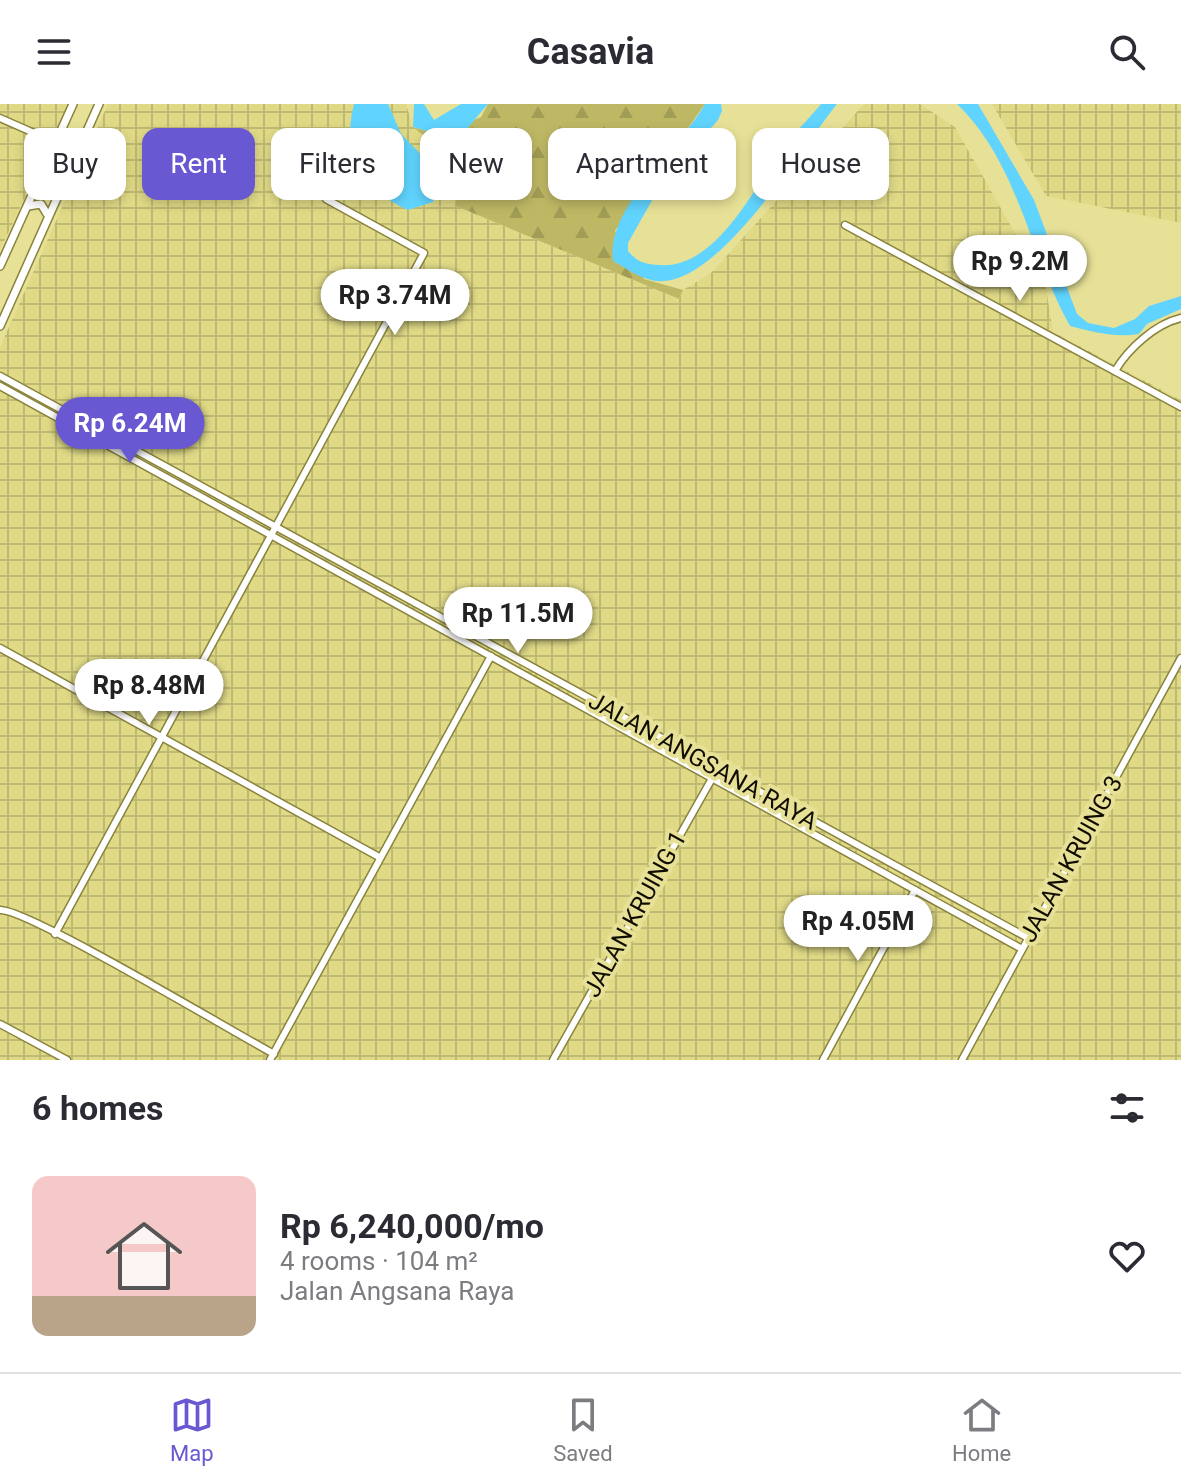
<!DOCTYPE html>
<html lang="en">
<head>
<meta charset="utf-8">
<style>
  body { margin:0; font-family:Roboto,sans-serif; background:#f7f7f7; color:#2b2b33; height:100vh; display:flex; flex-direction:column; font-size:30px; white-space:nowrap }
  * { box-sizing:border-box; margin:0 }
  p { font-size:26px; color:#7c7c81 }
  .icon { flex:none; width:44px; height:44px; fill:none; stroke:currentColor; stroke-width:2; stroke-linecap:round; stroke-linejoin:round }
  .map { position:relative; height:956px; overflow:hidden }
  .panel { display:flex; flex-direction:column; background:#fff; flex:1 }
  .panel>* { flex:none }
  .top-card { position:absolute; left:24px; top:24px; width:1134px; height:72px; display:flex; gap:16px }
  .price { position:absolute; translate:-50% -68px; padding:0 18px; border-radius:28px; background:#fff; color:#222; font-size:26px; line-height:52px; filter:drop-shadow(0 2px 4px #0008) }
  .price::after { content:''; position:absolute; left:50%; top:48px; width:24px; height:18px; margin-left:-12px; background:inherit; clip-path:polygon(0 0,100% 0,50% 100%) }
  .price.on { background:#6858d1; color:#fff }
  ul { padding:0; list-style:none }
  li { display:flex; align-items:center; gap:24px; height:200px; padding:0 32px }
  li+li { border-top:2px solid #e1e1e2 }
  li span { display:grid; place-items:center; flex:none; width:224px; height:160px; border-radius:16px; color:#555 }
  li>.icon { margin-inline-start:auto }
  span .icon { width:96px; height:96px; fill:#fffc; stroke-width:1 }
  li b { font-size:34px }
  h2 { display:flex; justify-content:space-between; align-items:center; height:96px; padding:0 32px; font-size:34px }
  .chip { padding:0 28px; border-radius:16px; background:#fff; box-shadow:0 4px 12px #0003; font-size:28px; line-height:72px }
  .chip.on { background:#6858d1; color:#fff }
  header { display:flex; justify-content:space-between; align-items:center; height:104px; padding:0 32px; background:#fff; font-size:36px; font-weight:700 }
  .tabs { display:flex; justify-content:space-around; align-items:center; height:112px; border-top:2px solid #e1e1e2; background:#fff; font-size:22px; color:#7c7c81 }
  .tabs a { display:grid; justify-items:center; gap:4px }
  .tabs .on { color:#6858d1 }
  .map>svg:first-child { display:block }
  .industrial { fill:url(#industrial-grid) }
  .forest { fill:url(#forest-firs) }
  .water { fill:#60d4fe }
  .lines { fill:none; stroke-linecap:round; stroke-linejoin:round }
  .river { stroke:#60d4fe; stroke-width:9 }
  .minor-casing { stroke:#89833b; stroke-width:9 }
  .tertiary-casing { stroke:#89833b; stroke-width:10 }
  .minor { stroke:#fff; stroke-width:6 }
  .tertiary { stroke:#fff; stroke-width:7 }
  .labels { text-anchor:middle; stroke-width:8; stroke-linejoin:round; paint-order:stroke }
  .street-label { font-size:24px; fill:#100d00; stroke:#e7e197 }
</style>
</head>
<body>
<header><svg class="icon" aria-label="menu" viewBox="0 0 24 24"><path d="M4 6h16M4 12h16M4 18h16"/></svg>Casavia<svg class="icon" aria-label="search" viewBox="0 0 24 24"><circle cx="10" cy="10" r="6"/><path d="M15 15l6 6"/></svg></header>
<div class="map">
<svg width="1181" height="956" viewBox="0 0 1181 956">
  <defs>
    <pattern id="industrial-grid" width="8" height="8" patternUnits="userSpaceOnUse" patternTransform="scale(2)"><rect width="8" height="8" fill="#e0da87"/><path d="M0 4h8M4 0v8" fill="none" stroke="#bfba73"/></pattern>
    <pattern id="forest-firs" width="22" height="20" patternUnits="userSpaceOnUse" patternTransform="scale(2)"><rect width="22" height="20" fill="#beb865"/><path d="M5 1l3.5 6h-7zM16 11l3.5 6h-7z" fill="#a29d56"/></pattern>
  </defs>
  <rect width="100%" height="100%" fill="#e7e197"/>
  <g class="industrial">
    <path d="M0,0H69L0,146Z"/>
    <path d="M108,0H406L413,23L451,54L456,102L679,195L683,186L711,169L864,0H920L955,23L1046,184L1053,228L1181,296V956H0V243Z"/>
    <path d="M992,0H1181V119L1046,92Z"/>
  </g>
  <path class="forest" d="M488,0H705L615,127L644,175L683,186L679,195L456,102L451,54L413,23L440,31L481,13Z"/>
  <g class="water">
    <path d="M354,0H388L401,30L439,69L440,84L433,98L408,106C362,85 341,50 354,0Z"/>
    <path d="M414,0H424L434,16L461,0H488L465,27L440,31L413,23Z"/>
    <path d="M705,0H721L722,7L718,16L659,84L628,139V147C638,159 645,160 660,161C713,165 751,91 777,52C789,34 807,17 821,0H837C800,46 724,173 664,177C645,179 628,165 613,157C606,103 679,45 705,0Z"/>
    <path d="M957,0H978L1034,96L1077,210L1088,219L1114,224L1135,215L1149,202L1181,192V205L1147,220L1139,230C1114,234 1094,228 1070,222C1029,149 1019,60 957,0Z"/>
  </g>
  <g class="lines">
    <path class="river" d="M1035,114L1064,194"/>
    <defs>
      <g id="minor">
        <path d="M0,14L34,29"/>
        <path d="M845,121L1181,303"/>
        <path d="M1115,267C1128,245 1155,220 1181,214"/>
        <path d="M0,272L1028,834"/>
        <path d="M0,282L1022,845"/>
        <path d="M0,544L379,753"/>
        <path d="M0,806C26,804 235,929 274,950"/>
        <path d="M55,830L424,149L326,95"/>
        <path d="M0,920L67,956"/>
        <path d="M270,956L491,552"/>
        <path d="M553,956L714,671"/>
        <path d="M823,956L915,786"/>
        <path d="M962,956L1181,554"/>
      </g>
      <g id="tertiary">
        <path d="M40,77L49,88L60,84"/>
        <path d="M28,102L41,100L47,110"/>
        <path d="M0,162L73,0"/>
        <path d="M0,222L99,0"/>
      </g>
    </defs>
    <use href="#minor" class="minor-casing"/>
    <use href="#tertiary" class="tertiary-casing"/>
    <use href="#minor" class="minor"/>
    <use href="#tertiary" class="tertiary"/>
  </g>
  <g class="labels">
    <g class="street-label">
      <text transform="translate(703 657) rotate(29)" y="8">JALAN ANGSANA RAYA</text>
      <text transform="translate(1071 755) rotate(-61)" y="8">JALAN KRUING 3</text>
      <text transform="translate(635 810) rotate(-61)" y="8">JALAN KRUING 1</text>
    </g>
  </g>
</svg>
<b class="price" style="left:1020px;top:199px">Rp 9.2M</b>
<b class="price" style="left:395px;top:233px">Rp 3.74M</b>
<b class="price on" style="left:130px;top:361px">Rp 6.24M</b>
<b class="price" style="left:518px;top:551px">Rp 11.5M</b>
<b class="price" style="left:149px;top:623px">Rp 8.48M</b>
<b class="price" style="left:858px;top:859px">Rp 4.05M</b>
<div class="top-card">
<a class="chip">Buy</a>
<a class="chip on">Rent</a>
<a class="chip">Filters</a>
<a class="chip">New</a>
<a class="chip">Apartment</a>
<a class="chip">House</a>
</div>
</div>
<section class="panel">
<h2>6 homes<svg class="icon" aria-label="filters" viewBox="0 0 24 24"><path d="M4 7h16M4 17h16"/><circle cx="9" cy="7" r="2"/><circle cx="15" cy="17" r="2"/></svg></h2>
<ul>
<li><span style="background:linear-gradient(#f6c9c9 75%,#b9a48a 0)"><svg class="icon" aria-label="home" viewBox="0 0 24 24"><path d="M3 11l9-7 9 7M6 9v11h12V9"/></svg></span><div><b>Rp 6,240,000/mo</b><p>4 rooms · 104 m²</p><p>Jalan Angsana Raya</p></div><svg class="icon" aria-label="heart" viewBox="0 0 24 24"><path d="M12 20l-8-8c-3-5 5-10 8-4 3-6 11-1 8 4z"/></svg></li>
</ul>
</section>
<nav class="tabs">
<a class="on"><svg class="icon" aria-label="map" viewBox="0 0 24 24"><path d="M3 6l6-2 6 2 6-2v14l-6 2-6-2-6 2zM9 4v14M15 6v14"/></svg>Map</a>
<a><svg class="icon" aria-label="saved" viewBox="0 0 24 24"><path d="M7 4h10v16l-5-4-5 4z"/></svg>Saved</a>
<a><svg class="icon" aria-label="home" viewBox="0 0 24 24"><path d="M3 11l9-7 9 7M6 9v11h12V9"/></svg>Home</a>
</nav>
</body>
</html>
